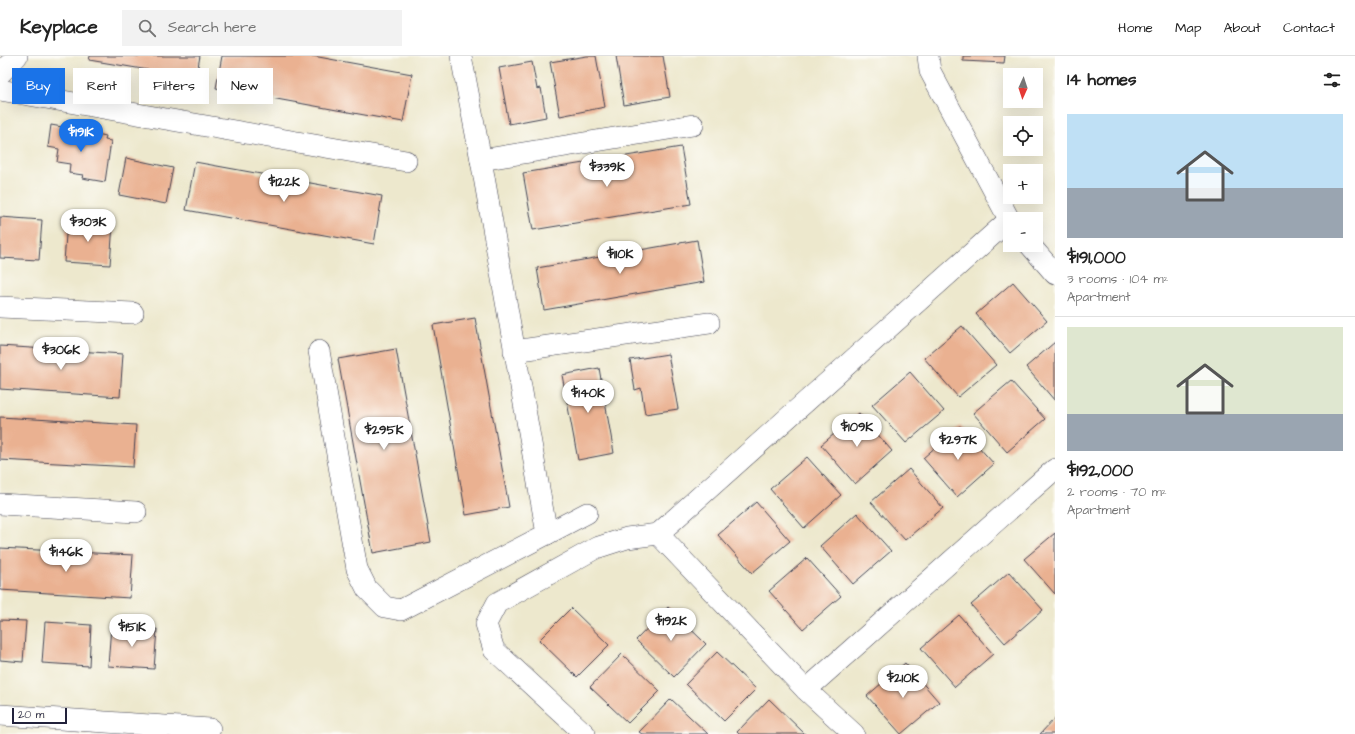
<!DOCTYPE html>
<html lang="en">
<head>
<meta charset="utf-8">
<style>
  body { margin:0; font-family:"Architects Daughter",sans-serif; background:#f2f2f2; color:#222; height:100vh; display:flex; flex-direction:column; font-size:15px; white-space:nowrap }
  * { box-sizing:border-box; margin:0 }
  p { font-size:13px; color:#767676 }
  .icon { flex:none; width:22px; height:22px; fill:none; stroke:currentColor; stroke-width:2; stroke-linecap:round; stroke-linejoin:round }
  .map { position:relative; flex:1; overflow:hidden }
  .panel { display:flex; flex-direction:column; background:#fff; width:300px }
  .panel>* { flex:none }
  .banner { position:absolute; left:12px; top:12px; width:380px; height:36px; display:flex; gap:8px }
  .needle { width:26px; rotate:183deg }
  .buttons { position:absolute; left:1003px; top:12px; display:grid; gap:8px }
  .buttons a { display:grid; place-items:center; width:40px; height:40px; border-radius:0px; background:#fff; box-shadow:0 4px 16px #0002; font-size:20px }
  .scale { position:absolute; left:12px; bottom:10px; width:55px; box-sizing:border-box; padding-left:4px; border:2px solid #22223b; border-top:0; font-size:11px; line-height:14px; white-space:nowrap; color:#22223b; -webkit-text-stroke:3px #fdfcf7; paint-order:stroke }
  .price { position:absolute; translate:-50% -34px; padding:0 9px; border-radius:14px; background:#fff; color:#222; font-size:13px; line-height:26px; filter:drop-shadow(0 1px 2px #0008) }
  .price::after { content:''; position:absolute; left:50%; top:24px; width:12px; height:9px; margin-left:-6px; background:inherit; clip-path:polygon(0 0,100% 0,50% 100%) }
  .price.current { background:#1a73e8; color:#fff }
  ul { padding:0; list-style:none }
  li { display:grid; align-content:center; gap:8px; height:212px; padding:0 12px }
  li+li { border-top:1px solid #e0e0e0 }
  li span { display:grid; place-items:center; height:124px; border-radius:0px; color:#555 }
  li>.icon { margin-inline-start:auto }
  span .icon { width:72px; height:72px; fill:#fffc; stroke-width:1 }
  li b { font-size:17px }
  h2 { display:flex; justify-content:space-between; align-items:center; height:48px; padding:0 12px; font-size:17px }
  .tag { padding:0 14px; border-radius:0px; background:#fff; box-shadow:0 4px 16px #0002; font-size:14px; line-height:36px }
  .tag.current { background:#1a73e8; color:#fff }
  header { display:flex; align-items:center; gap:24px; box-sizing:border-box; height:56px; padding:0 20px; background:#fff; border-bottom:1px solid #e0e0e0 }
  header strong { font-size:19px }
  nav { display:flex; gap:22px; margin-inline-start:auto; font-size:14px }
  .search { width:280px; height:36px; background:#f2f2f2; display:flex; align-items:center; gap:10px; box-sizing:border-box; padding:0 14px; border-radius:0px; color:#767676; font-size:15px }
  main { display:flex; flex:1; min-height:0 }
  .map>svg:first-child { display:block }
  .building { fill:#eab191 }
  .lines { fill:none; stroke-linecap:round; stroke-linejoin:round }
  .minor-casing { stroke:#404051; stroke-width:22 }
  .minor { stroke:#fff; stroke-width:21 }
</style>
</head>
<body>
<header>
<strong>Keyplace</strong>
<div class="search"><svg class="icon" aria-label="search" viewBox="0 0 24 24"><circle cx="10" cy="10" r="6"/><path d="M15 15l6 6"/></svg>Search here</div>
<nav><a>Home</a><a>Map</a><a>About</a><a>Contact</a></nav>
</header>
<main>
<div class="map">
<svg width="1055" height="678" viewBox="0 0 1055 678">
  <rect width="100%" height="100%" fill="#fdfcf7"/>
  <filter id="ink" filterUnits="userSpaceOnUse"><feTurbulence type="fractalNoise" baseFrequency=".025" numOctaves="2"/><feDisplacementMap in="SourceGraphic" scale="8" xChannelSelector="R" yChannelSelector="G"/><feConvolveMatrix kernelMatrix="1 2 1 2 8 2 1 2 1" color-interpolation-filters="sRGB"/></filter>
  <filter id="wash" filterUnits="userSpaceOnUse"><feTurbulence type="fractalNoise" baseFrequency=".012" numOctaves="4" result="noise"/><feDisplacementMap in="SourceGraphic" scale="16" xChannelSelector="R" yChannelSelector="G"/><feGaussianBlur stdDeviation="0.9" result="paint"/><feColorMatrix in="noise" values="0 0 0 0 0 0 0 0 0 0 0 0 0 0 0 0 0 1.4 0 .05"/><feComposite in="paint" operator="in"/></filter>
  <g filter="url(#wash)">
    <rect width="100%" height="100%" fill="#ede8cd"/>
    <g id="blocks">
      <g class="building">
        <path d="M90,0H200L196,22L89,4Z"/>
        <path d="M222,0H313L412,18L403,66L216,32Z"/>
        <path d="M587,0H596L605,51L560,60L550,6Z"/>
        <path d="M616,0H663L670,41L624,49Z"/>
        <path d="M963,0H1005L1004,7L963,5Z"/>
        <path d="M532,6L537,33L541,32L546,61L509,68L499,12Z"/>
        <path d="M51,69L79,74V80L96,83L97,78L106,80L105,84L111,85L105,126L82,122L83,119L69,117L70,108L57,106L59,93L48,91Z"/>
        <path d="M681,91L691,148L533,174L523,117Z"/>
        <path d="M126,102L173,112L166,148L119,139Z"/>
        <path d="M195,106L382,140L374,188L186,154Z"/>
        <path d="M0,161L42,164L39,204L0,202Z"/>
        <path d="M67,165L113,168L110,209L64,206Z"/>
        <path d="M697,184L704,226L544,254L537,212Z"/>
        <path d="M1013,226L1047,265L1010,297L976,258Z"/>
        <path d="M475,262L509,451L466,459L433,269Z"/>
        <path d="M962,270L996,309L958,341L924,302Z"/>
        <path d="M1055,286V345L1026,311Z"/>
        <path d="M0,290L123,298L120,341L0,333Z"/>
        <path d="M396,293L431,486L373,497L338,303Z"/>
        <path d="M668,298L678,353L645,358L641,332L635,334L630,304Z"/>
        <path d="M599,312L614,397L578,404L562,319Z"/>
        <path d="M910,316L944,355L906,387L872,349Z"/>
        <path d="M1011,325L1045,363L1007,396L973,357Z"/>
        <path d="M859,357L892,395L855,428L821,389Z"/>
        <path d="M0,361L136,369L133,411L0,404Z"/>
        <path d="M960,370L994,408L957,441L923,402Z"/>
        <path d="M807,401L841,439L804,472L770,433Z"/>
        <path d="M909,413L943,452L905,484L871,446Z"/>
        <path d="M756,446L790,485L752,517L718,479Z"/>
        <path d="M857,457L891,495L853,528L820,490Z"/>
        <path d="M1055,477V538L1024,503Z"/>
        <path d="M0,492L133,499L130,542L0,534Z"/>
        <path d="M807,502L841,540L803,573L769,535Z"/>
        <path d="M1009,516L1043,554L1005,587L971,549Z"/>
        <path d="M668,551L706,588L674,621L636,584Z"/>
        <path d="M571,552L609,589L577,621L539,584Z"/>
        <path d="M959,559L993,598L955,631L921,592Z"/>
        <path d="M0,564L26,565L23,606L0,604Z"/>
        <path d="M45,566L91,569L89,610L42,607Z"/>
        <path d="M111,570L157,573L154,613L108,610Z"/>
        <path d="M717,596L756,633L724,665L686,628Z"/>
        <path d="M622,598L660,635L628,667L590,631Z"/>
        <path d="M905,607L939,646L901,678L867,640Z"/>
        <path d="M671,643L708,678H642L639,676Z"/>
        <path d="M769,643L805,678H739L737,676Z"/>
        <path d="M1055,662V678H1040Z"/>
      </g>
    </g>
  </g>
  <g filter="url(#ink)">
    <use href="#blocks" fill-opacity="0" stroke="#404051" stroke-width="1"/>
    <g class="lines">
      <defs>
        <g id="minor">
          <path d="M928,0L930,15L1010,165"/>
          <path d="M0,18L17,0"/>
          <path d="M0,34L406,105"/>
          <path d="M481,104L693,69"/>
          <path d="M1030,189L1055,218"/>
          <path d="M0,251L133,257"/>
          <path d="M319,295L357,513L367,533L385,551L401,554L547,478L481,104L461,0"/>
          <path d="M514,295L709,267"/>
          <path d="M0,448L136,456"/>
          <path d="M547,478L587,457"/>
          <path d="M806,634L1055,413"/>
          <path d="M0,659L210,673"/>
          <path d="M585,678L494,594L486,568L497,547L596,492L627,482L658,478"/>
          <path d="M854,678L806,634L658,478L1009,164"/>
        </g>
      </defs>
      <use href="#minor" class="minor-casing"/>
      <use href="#minor" class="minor"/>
    </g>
  </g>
</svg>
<div class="buttons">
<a><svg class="needle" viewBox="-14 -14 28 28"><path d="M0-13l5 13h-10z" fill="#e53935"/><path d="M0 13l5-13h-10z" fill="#767676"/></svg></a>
<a><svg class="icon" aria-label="locate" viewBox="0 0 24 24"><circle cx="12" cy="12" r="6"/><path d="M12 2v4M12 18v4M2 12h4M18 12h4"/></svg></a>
<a>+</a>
<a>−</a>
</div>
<div class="scale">20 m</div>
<b class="price current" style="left:81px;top:97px">$191K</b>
<b class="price" style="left:607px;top:132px">$339K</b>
<b class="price" style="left:284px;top:147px">$122K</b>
<b class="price" style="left:88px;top:187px">$303K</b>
<b class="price" style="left:620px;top:219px">$110K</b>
<b class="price" style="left:61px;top:315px">$306K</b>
<b class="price" style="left:588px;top:358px">$140K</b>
<b class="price" style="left:857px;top:392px">$109K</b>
<b class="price" style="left:384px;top:395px">$295K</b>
<b class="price" style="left:958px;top:405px">$297K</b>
<b class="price" style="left:66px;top:517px">$146K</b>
<b class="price" style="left:671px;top:586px">$192K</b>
<b class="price" style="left:132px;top:592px">$151K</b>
<b class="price" style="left:903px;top:643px">$210K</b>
<div class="banner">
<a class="tag current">Buy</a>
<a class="tag">Rent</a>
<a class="tag">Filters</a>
<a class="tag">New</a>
</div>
</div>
<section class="panel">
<h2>14 homes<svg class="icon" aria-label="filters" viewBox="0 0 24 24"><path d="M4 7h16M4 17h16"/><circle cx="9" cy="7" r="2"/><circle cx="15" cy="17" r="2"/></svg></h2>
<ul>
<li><span style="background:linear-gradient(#bfe0f5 60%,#9aa5b1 0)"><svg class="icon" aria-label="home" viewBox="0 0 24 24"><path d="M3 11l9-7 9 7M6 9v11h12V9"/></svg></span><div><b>$191,000</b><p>3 rooms · 104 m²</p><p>Apartment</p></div></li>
<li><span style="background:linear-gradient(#dfe7d0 70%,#9aa5b1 0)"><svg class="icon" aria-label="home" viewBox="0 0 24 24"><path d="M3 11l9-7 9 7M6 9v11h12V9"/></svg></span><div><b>$192,000</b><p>2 rooms · 70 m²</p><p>Apartment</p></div></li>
</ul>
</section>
</main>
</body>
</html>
